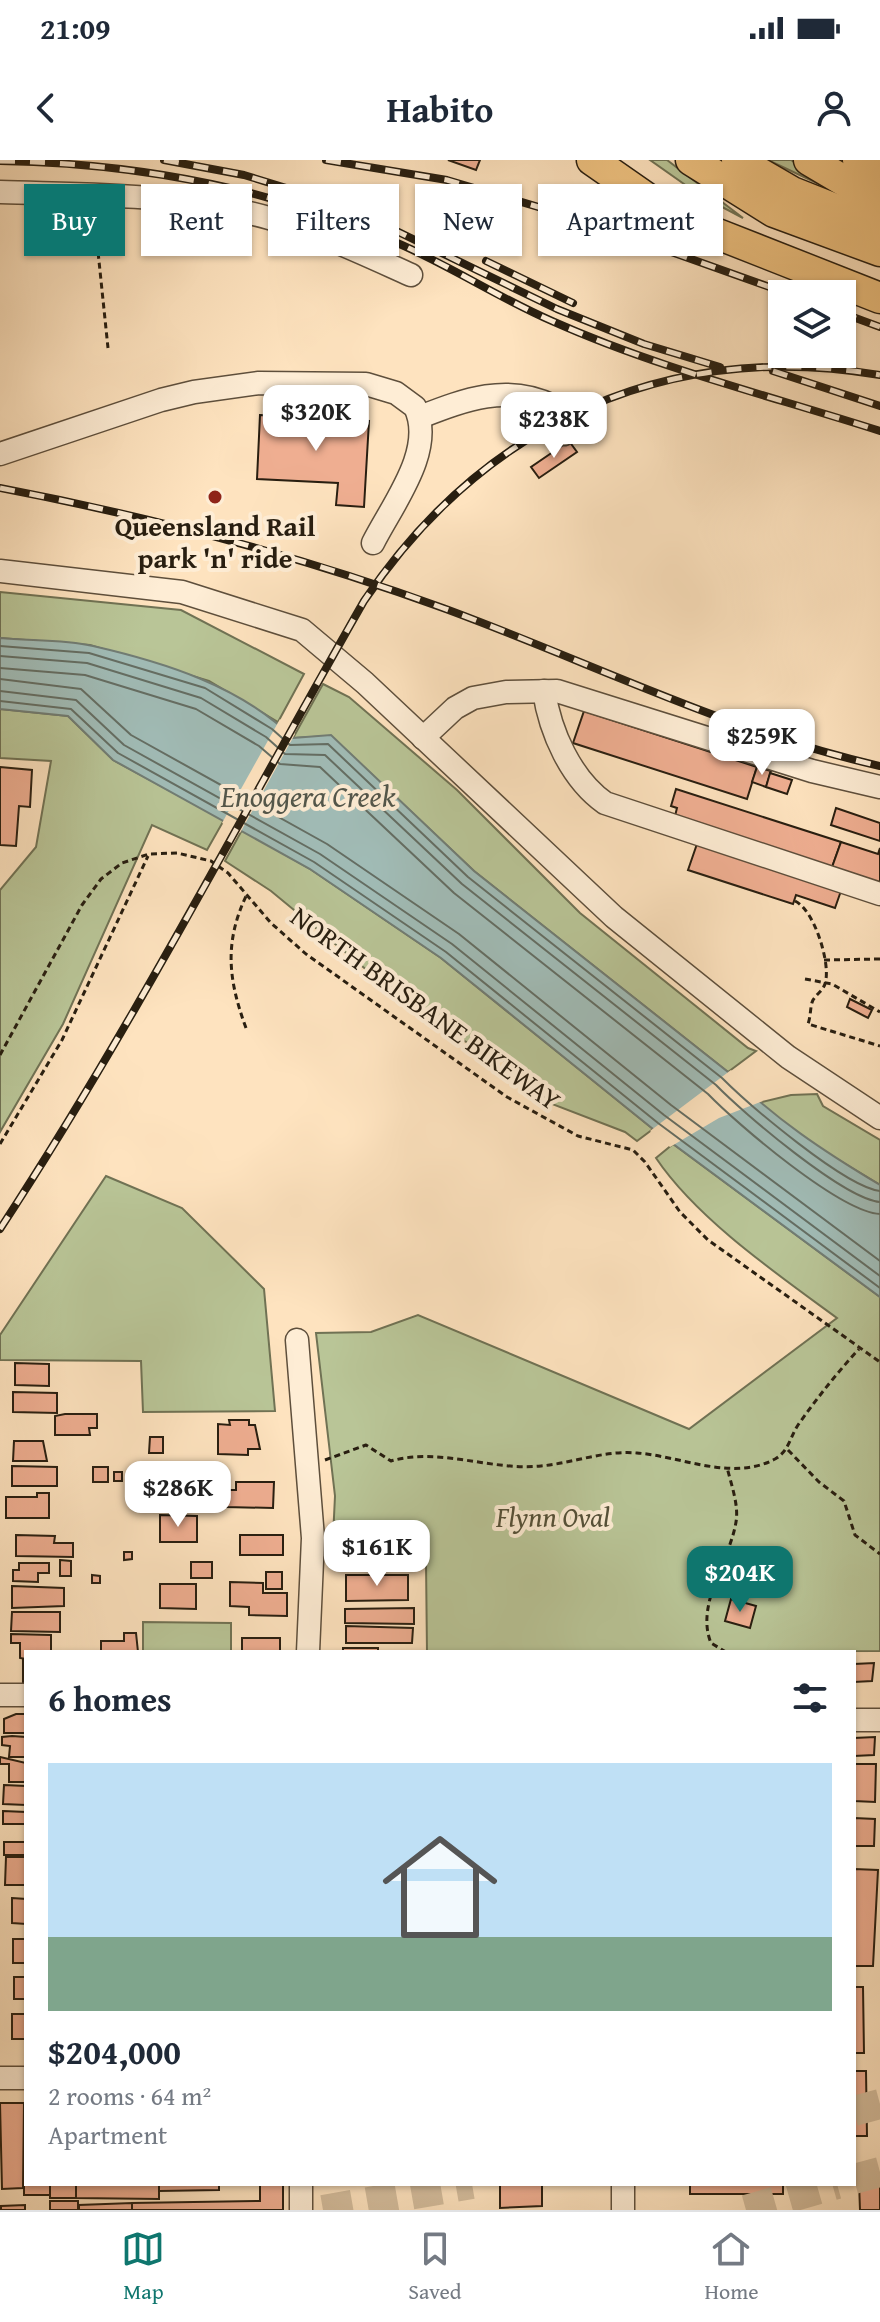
<!DOCTYPE html>
<html lang="en">
<head>
<meta charset="utf-8">
<style>
  body { margin:0; font-family:"Gentium Book Plus",serif; background:#f6f6f7; color:#1f2937; height:100vh; display:flex; flex-direction:column; font-size:30px; white-space:nowrap }
  * { box-sizing:border-box; margin:0 }
  p { font-size:26px; color:#747a83 }
  .icon { flex:none; width:44px; height:44px; fill:none; stroke:currentColor; stroke-width:2; stroke-linecap:round; stroke-linejoin:round }
  .map { position:relative; flex:1; overflow:hidden }
  .side { position:absolute; left:24px; top:1490px; width:832px; height:536px; display:flex; flex-direction:column; background:#fff; border-radius:0px; box-shadow:0 2px 6px #0004 }
  .side>* { flex:none }
  .banner { position:absolute; left:24px; top:24px; width:832px; height:72px; display:flex; gap:16px }
  .controls { position:absolute; left:768px; top:120px; display:grid; gap:16px }
  .controls a { display:grid; place-items:center; width:88px; height:88px; border-radius:0px; background:#fff; box-shadow:0 2px 6px #0004; font-size:40px }
  .price { position:absolute; translate:-50% -68px; padding:0 18px; border-radius:16px; background:#fff; color:#222; font-size:26px; line-height:52px; filter:drop-shadow(0 2px 4px #0008) }
  .price::after { content:''; position:absolute; left:50%; top:48px; width:24px; height:18px; margin-left:-12px; background:inherit; clip-path:polygon(0 0,100% 0,50% 100%) }
  .price.on { background:#0f766e; color:#fff }
  ul { padding:0; list-style:none }
  li { display:grid; align-content:center; gap:16px; height:424px; padding:0 24px }
  li+li { border-top:2px solid #e0e1e3 }
  li span { display:grid; place-items:center; height:248px; border-radius:0px; color:#555 }
  li>.icon { margin-inline-start:auto }
  span .icon { width:144px; height:144px; fill:#fffc; stroke-width:1 }
  li b { font-size:34px }
  h2 { display:flex; justify-content:space-between; align-items:center; height:96px; padding:0 24px; font-size:34px }
  .chip { padding:0 28px; border-radius:0px; background:#fff; box-shadow:0 2px 6px #0004; font-size:28px; line-height:72px }
  .chip.on { background:#0f766e; color:#fff }
  .status { display:flex; justify-content:space-between; align-items:center; height:56px; padding:0 40px; background:#fff; direction:ltr }
  .status svg { height:22px; fill:currentColor }
  header { display:flex; justify-content:space-between; align-items:center; height:104px; padding:0 24px; background:#fff; font-size:36px; font-weight:600 }
  .tabs { display:flex; justify-content:space-around; align-items:center; height:112px; border-top:2px solid #e0e1e3; background:#fff; font-size:22px; color:#747a83 }
  .tabs a { display:grid; justify-items:center; gap:4px }
  .tabs .on { color:#0f766e }
  .map>svg:first-child { display:block }
  .green { fill:#b9c597; stroke:#707254; stroke-width:2 }
  .water { fill:#a1bdb8; stroke:#717d75; stroke-width:2 }
  .pier { fill:#fee3bf }
  .lines { fill:none; stroke-linecap:round; stroke-linejoin:round }
  .shore { stroke:#646e64; stroke-width:2 }
  .building { fill:#efae91; stroke:#281e10; stroke-width:2 }
  .highway-tunnel { stroke:#d3bc9c; stroke-width:30; stroke-dasharray:30 15; stroke-linecap:butt }
  .minor-casing { stroke:#5e4f3c; stroke-width:25 }
  .highway-casing { stroke:#281e10; stroke-width:33 }
  .path { stroke:#281e10; stroke-width:3; stroke-dasharray:6 4; stroke-linecap:butt }
  .minor { stroke:#feedd5; stroke-width:22 }
  .highway { stroke:#efc280; stroke-width:30 }
  .rail-casing { stroke:#281e10; stroke-width:8 }
  .rail { stroke:#feedd5; stroke-width:5; stroke-dasharray:15; stroke-linecap:butt }
  .poi-dot { fill:#8f2418; stroke:#feedd5; stroke-width:3 }
  .labels { text-anchor:middle; stroke-width:8; stroke-linejoin:round; paint-order:stroke }
  .poi-label { font-size:28px; font-weight:bold; fill:#281e10; stroke:#feedd5 }
  .street-label { font-size:28px; fill:#281e10; stroke:#feedd5 }
  .park-label { font-size:28px; font-style:italic; fill:#545038; stroke:#feedd5 }
  .water-label { font-size:30px; font-style:italic; fill:#52564b; stroke:#feedd5 }
</style>
</head>
<body>
<div class="status"><b>21:09</b><svg viewBox="0 0 49 12"><path d="M0 12V9h3v3zM5 12V6h3v6zM10 12V3h3v9zM15 12V0h3v12zM26 1h20v11H26zM47 4h2v5h-2z"/></svg></div>
<header><svg class="icon" aria-label="back" viewBox="0 0 24 24"><path d="M15 5l-7 7 7 7"/></svg>Habito<svg class="icon" aria-label="person" viewBox="0 0 24 24"><circle cx="12" cy="8" r="4"/><path d="M4 21q1-7 8-7t8 7"/></svg></header>
<div class="map">
<svg width="880" height="2050" viewBox="0 0 880 2050">
  <rect width="100%" height="100%" fill="#fee3bf"/>
  <filter id="stains"><feTurbulence type="fractalNoise" baseFrequency=".0025" numOctaves="4"/><feColorMatrix values="0 0 0 0 .2 0 0 0 0 .09 0 0 0 0 .02 0 0 0 .5 -.17"/></filter>
  <radialGradient id="worn" r=".72"><stop offset=".6" stop-color="#630" stop-opacity="0"/><stop offset="1" stop-color="#630" stop-opacity=".3"/></radialGradient>
  <g class="green">
    <path d="M650,0H667L743,58L701,36Z"/>
    <path d="M768,0H791L855,41Z"/>
    <path d="M0,432L181,450L304,514L278,562L209,521L90,485L0,478Z"/>
    <path d="M323,524L349,537L457,630L580,753L748,888L756,891L728,912L474,711L331,576L293,578Z"/>
    <path d="M0,549L68,556L113,600L224,660L207,690L152,665L63,864L0,972V730L36,687L51,601L0,598Z"/>
    <path d="M242,670L310,709L441,798L653,969L637,981L625,972L552,944L526,917L498,897L437,868L271,731L225,701Z"/>
    <path d="M817,934L823,946L880,980V1025L819,988L758,943L791,935Z"/>
    <path d="M673,984L880,1137V1491L427,1492L426,1402L332,1398L335,1336L316,1173L371,1172L418,1155L689,1269L837,1158C777,1114 697,1059 656,998Z"/>
    <path d="M106,1016L182,1048L264,1129L275,1251L143,1252L141,1201L0,1200V1175Z"/>
    <path d="M143,1462L231,1463V1492H143Z"/>
  </g>
  <path class="water" d="M0,478C30,481 63,479 93,486C163,502 241,526 293,578L331,575L474,711L728,912C773,958 825,992 880,1025V1137L653,969L441,798L310,709L113,600L68,556L0,549Z"/>
  <g class="pier">
    <path d="M280,559L295,574L240,673L222,663Z"/>
    <path d="M731,910L763,941L719,958L670,987L650,971Z"/>
  </g>
  <g class="lines">
    <g class="shore">
      <path d="M0,486L89,493L205,528L272,569L290,585L328,584L468,717L722,918C749,945 845,1027 880,1031"/>
      <path d="M0,496L87,503L201,538L266,577L285,594L325,595L462,724L716,925C743,953 844,1039 880,1042"/>
      <path d="M0,508L85,515L196,549L259,586L280,604L320,607L454,733L708,934C737,964 840,1052 880,1054"/>
      <path d="M0,519L81,529L131,575L327,684L459,774L671,945L880,1101"/>
      <path d="M0,531L76,540L124,585L320,694L452,784L664,955L880,1116"/>
      <path d="M0,541L71,549L118,593L314,702L446,792L658,963L880,1128"/>
    </g>
  </g>
  <g class="building">
    <path d="M448,0H480L476,10Z"/>
    <path d="M260,255L369,261L364,347L336,345L338,323L257,319Z"/>
    <path d="M569,281L577,292L539,318L531,307Z"/>
    <path d="M584,551L757,607L747,639L573,583Z"/>
    <path d="M0,607L32,610L30,647L19,646L16,686L0,685Z"/>
    <path d="M757,607L771,611L766,627L752,622Z"/>
    <path d="M770,613L792,620L787,634L766,627Z"/>
    <path d="M676,629L841,682L831,710L674,660L677,648L671,646Z"/>
    <path d="M836,648L880,663V681L831,665Z"/>
    <path d="M698,681L842,728L835,748L796,735L793,744L688,710Z"/>
    <path d="M841,682L878,694L880,688V726L831,710Z"/>
    <path d="M850,839L872,850L868,858L847,847Z"/>
    <path d="M15,1203L49,1204V1226L15,1225Z"/>
    <path d="M13,1232L57,1233V1253L13,1252Z"/>
    <path d="M65,1254H97V1268H89L90,1275H55V1256Z"/>
    <path d="M229,1260H249V1265H255L260,1289H248V1295L218,1294V1264L230,1265Z"/>
    <path d="M150,1277H163V1293H149Z"/>
    <path d="M14,1281H43L47,1301H13Z"/>
    <path d="M147,1305L174,1306V1323H146Z"/>
    <path d="M12,1306L57,1307V1326H12Z"/>
    <rect x="93" y="1307" width="15" height="15"/>
    <rect x="114" y="1312" width="8" height="9"/>
    <path d="M236,1322H274L273,1348L226,1347V1330H236Z"/>
    <path d="M37,1333H49V1358H6V1337H37Z"/>
    <path d="M160,1355L197,1356V1382H160Z"/>
    <path d="M16,1375L55,1376L54,1383H73V1397L16,1396Z"/>
    <rect x="240" y="1375" width="43" height="20"/>
    <path d="M124,1392H132V1399L124,1400Z"/>
    <path d="M60,1400L71,1401V1416H60Z"/>
    <rect x="191" y="1402" width="21" height="16"/>
    <path d="M19,1403H49V1413H38V1422L13,1421V1410H19Z"/>
    <rect x="266" y="1412" width="16" height="17"/>
    <path d="M92,1415L100,1416V1423H92Z"/>
    <path d="M346,1415H408V1440L346,1441Z"/>
    <path d="M230,1422L263,1423V1433H287V1456L249,1455V1447L230,1446Z"/>
    <path d="M160,1424H196V1449L160,1448Z"/>
    <path d="M12,1426L64,1428V1446L12,1448Z"/>
    <path d="M731,1439L756,1446L750,1468L725,1461Z"/>
    <path d="M414,1448V1464L345,1463V1449Z"/>
    <path d="M12,1452H60V1472L11,1471Z"/>
    <path d="M346,1466L413,1468L412,1483H346Z"/>
    <path d="M124,1473H136L138,1492H101V1481H124Z"/>
    <path d="M11,1474L51,1475V1492H26V1499L20,1498V1483H11Z"/>
    <rect x="242" y="1478" width="38" height="14"/>
    <rect x="343" y="1488" width="35" height="4"/>
    <rect x="23" y="1500" width="3" height="22"/>
    <path d="M874,1503L872,1521L854,1522V1504Z"/>
    <path d="M16,1554H26V1573H4V1559Z"/>
    <path d="M12,1576L26,1577V1597H9L10,1586L2,1585V1577Z"/>
    <path d="M875,1577L874,1595L854,1596V1578Z"/>
    <path d="M0,1597L26,1603V1622H9V1604H0Z"/>
    <path d="M854,1604H876L875,1642L854,1641Z"/>
    <path d="M4,1625L26,1626V1645L3,1644Z"/>
    <path d="M3,1651L26,1652V1664H3Z"/>
    <path d="M854,1658L875,1659L874,1686H854Z"/>
    <rect x="4" y="1682" width="22" height="13"/>
    <path d="M6,1697H26V1725H5Z"/>
    <path d="M854,1709L878,1710L873,1806H854Z"/>
    <path d="M12,1738L26,1739V1764L12,1763Z"/>
    <rect x="13" y="1779" width="13" height="24"/>
    <rect x="14" y="1817" width="12" height="22"/>
    <path d="M854,1827H863L864,1893H854Z"/>
    <rect x="12" y="1854" width="14" height="25"/>
    <path d="M854,1911H866L867,1976H854Z"/>
    <path d="M0,1943H24L23,2028L2,2029Z"/>
    <path d="M24,1962L26,2024H50V2035H24Z"/>
    <path d="M880,2021V2050H860L859,2022Z"/>
    <rect x="50" y="2024" width="26" height="14"/>
    <path d="M76,2024H159V2039L76,2038Z"/>
    <path d="M159,2024H219V2030L159,2031Z"/>
    <path d="M260,2024H283V2050H132V2043L260,2041Z"/>
    <path d="M500,2024H542V2046L500,2048Z"/>
    <rect x="690" y="2024" width="93" height="10"/>
    <rect x="50" y="2041" width="28" height="9"/>
    <path d="M132,2043V2050H79V2045Z"/>
    <path d="M25,2045V2050H1V2046Z"/>
  </g>
  <g class="lines">
    <g class="highway-tunnel">
      <path d="M854,1951L880,1944"/>
      <path d="M854,2019L880,2012"/>
      <path d="M323,2050L472,2024"/>
      <path d="M746,2050L837,2024"/>
    </g>
    <defs>
      <g id="minor">
        <path d="M0,32C90,35 181,33 269,58C318,72 364,94 411,115"/>
        <path d="M420,257C464,240 507,223 553,246L564,274"/>
        <path d="M0,294L161,240L194,232L259,223L366,224L396,233L415,247C436,290 392,345 373,383"/>
        <path d="M0,411L182,432L302,470L365,523L614,757L788,897L880,958"/>
        <path d="M544,531C550,572 571,619 605,643L880,734"/>
        <path d="M423,578L455,548L473,538L506,532L557,531L812,611L880,627"/>
        <path d="M297,1180L313,1378L308,1492"/>
        <path d="M0,1535H26"/>
        <path d="M854,1560H880"/>
        <path d="M0,1918H26"/>
        <path d="M623,2024V2050"/>
        <path d="M301,2050V2024"/>
      </g>
      <g id="highway">
        <path d="M592,0L661,48L692,64L880,138"/>
        <path d="M691,0L774,52L880,91"/>
        <path d="M737,0L792,32L880,67"/>
        <path d="M809,0L880,42"/>
        <path d="M858,0L880,13"/>
      </g>
    </defs>
    <use href="#minor" class="minor-casing"/>
    <use href="#highway" class="highway-casing"/>
    <g class="path">
      <path d="M94,53L108,188"/>
      <path d="M795,741C814,750 829,799 826,819C825,830 818,832 813,840C810,846 811,856 808,864L880,886"/>
      <path d="M824,800L880,799"/>
      <path d="M805,819L832,824L880,852"/>
      <path d="M246,868C228,819 224,782 247,734"/>
      <path d="M0,895L82,745L101,719L122,703L149,694L177,693L211,701L228,713L271,763L306,794L507,937L578,976L633,990L645,1002L680,1052L708,1080L880,1202"/>
      <path d="M0,984L62,880L148,696"/>
      <path d="M788,1290L819,1322L844,1341L855,1375L880,1394"/>
      <path d="M325,1300L366,1285L391,1301C439,1287 491,1311 541,1306C573,1303 605,1290 637,1293C681,1296 732,1322 775,1299C789,1291 790,1277 798,1265C817,1238 837,1213 859,1189"/>
      <path d="M726,1492L711,1483C695,1444 730,1400 736,1362C739,1345 731,1324 727,1307"/>
    </g>
    <use href="#minor" class="minor"/>
    <use href="#highway" class="highway"/>
    <defs>
      <g id="rail">
        <path d="M164,0L244,15L345,46L557,149L644,184L720,207"/>
        <path d="M326,0L447,20L579,59L789,134"/>
        <path d="M0,1C135,3 270,28 395,82C449,105 499,138 552,161C657,208 771,236 880,271"/>
        <path d="M486,101L573,143"/>
        <path d="M842,153L880,167"/>
        <path d="M773,211L880,246"/>
        <path d="M0,328C152,357 298,395 443,448C588,501 729,572 880,606"/>
        <path d="M0,1069C133,866 244,651 364,441C484,263 667,179 880,215"/>
      </g>
    </defs>
    <use href="#rail" class="rail-casing"/>
    <use href="#rail" class="rail"/>
  </g>
  <circle class="poi-dot" cx="215" cy="337" r="8"/>
  <g class="labels">
    <g class="poi-label">
      <text x="215" y="376">Queensland Rail<tspan x="215" dy="32">park 'n' ride</tspan></text>
    </g>
    <g class="street-label">
      <text transform="translate(426 848) rotate(36)" y="10">NORTH BRISBANE BIKEWAY</text>
    </g>
    <g class="park-label">
      <text x="553" y="1367">Flynn Oval</text>
    </g>
    <g class="water-label">
      <text x="308" y="647">Enoggera Creek</text>
    </g>
  </g>
  <rect width="100%" height="100%" filter="url(#stains)"/>
  <rect width="100%" height="100%" fill="url(#worn)"/>
</svg>
<div class="controls">
<a><svg class="icon" aria-label="layers" viewBox="0 0 24 24"><path d="M12 4l9 5-9 5-9-5zM3 14l9 5 9-5"/></svg></a>
</div>
<b class="price" style="left:316px;top:293px">$320K</b>
<b class="price" style="left:554px;top:300px">$238K</b>
<b class="price" style="left:762px;top:617px">$259K</b>
<b class="price" style="left:178px;top:1369px">$286K</b>
<b class="price" style="left:377px;top:1428px">$161K</b>
<b class="price on" style="left:740px;top:1454px">$204K</b>
<div class="banner">
<a class="chip on">Buy</a>
<a class="chip">Rent</a>
<a class="chip">Filters</a>
<a class="chip">New</a>
<a class="chip">Apartment</a>
</div>
<section class="side">
<h2>6 homes<svg class="icon" aria-label="filters" viewBox="0 0 24 24"><path d="M4 7h16M4 17h16"/><circle cx="9" cy="7" r="2"/><circle cx="15" cy="17" r="2"/></svg></h2>
<ul>
<li><span style="background:linear-gradient(#bfe0f5 70%,#7fa58c 0)"><svg class="icon" aria-label="home" viewBox="0 0 24 24"><path d="M3 11l9-7 9 7M6 9v11h12V9"/></svg></span><div><b>$204,000</b><p>2 rooms · 64 m²</p><p>Apartment</p></div></li>
</ul>
</section>
</div>
<nav class="tabs">
<a class="on"><svg class="icon" aria-label="map" viewBox="0 0 24 24"><path d="M3 6l6-2 6 2 6-2v14l-6 2-6-2-6 2zM9 4v14M15 6v14"/></svg>Map</a>
<a><svg class="icon" aria-label="saved" viewBox="0 0 24 24"><path d="M7 4h10v16l-5-4-5 4z"/></svg>Saved</a>
<a><svg class="icon" aria-label="home" viewBox="0 0 24 24"><path d="M3 11l9-7 9 7M6 9v11h12V9"/></svg>Home</a>
</nav>
</body>
</html>
